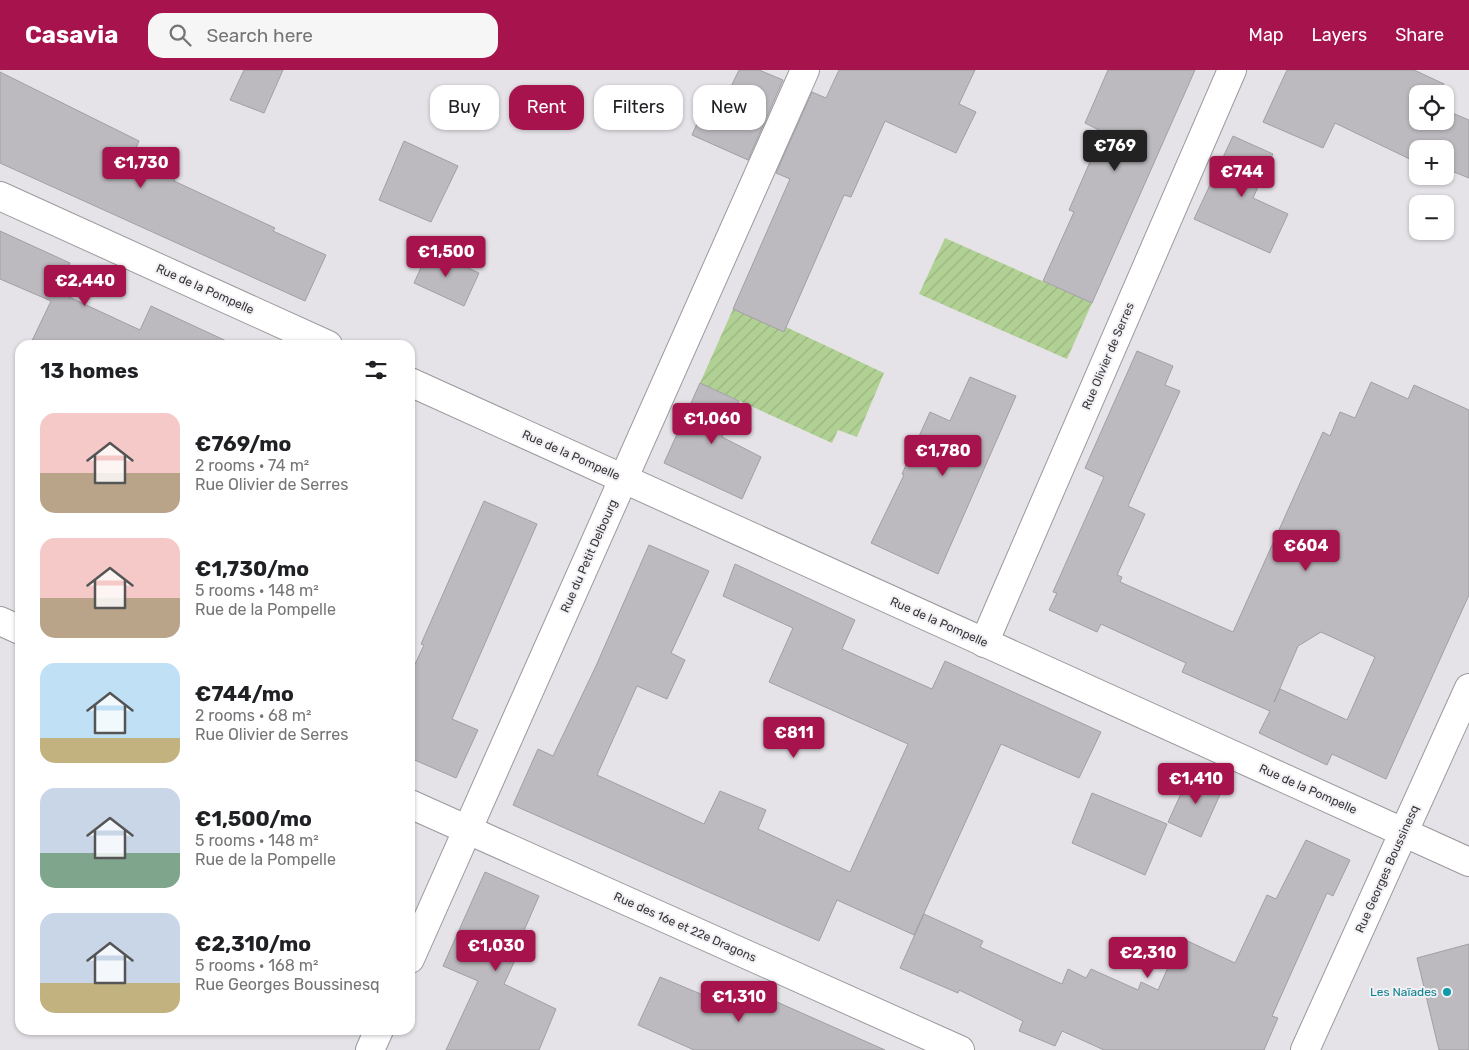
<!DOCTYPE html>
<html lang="en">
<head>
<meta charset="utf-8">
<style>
  body { margin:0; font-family:Rubik,sans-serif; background:#f6f6f6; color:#202124; height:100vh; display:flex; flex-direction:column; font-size:19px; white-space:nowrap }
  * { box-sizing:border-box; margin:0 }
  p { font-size:16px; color:#757577 }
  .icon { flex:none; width:28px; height:28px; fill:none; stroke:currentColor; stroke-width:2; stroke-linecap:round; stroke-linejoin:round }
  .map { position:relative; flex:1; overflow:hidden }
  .side { position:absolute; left:15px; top:270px; width:400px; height:695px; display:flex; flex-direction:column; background:#fff; border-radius:15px; box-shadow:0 1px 4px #0004 }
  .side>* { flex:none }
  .guide { position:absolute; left:430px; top:15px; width:475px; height:45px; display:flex; gap:10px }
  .controls { position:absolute; left:1409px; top:15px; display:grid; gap:10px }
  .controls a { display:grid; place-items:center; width:45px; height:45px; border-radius:10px; background:#fff; box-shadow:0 1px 4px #0004; font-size:25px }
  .price { position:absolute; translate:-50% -42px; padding:0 11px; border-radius:5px; background:#a6134d; color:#fff; font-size:16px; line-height:32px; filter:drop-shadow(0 1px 2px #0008) }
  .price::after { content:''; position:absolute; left:50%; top:30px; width:15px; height:11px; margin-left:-8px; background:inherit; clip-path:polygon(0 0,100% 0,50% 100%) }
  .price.selected { background:#222; color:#fff }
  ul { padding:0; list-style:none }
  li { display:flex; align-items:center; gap:15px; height:125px; padding:0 25px }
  li span { display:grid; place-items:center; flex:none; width:140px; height:100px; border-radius:15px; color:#555 }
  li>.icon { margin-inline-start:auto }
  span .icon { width:60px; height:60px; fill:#fffc; stroke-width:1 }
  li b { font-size:21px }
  h2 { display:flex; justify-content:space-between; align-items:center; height:60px; padding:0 25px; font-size:21px }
  .chip { padding:0 18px; border-radius:15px; background:#fff; box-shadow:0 1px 4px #0004; font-size:18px; line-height:45px }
  .chip.selected { background:#a6134d; color:#fff }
  header { display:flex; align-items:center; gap:30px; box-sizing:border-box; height:70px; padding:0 25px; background:#a6134d; color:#fff }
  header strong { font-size:24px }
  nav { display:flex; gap:28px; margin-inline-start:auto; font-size:18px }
  .search { width:350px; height:45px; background:#f6f6f6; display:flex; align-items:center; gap:12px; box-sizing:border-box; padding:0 18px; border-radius:15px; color:#757577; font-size:19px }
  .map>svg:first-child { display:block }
  .garden { fill:url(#garden-furrows) }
  .building { fill:#bcbabe; stroke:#a19fa3; fill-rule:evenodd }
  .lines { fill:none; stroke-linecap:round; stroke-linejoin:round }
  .minor-casing { stroke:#9b999d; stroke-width:30 }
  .minor { stroke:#fff; stroke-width:28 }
  .culture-dot { fill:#0f9aa8; stroke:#f2f0f4; stroke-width:2 }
  .labels { text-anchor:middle; stroke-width:4; stroke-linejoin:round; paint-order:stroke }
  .street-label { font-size:12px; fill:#383739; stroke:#f2f0f4 }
  .culture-label { font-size:12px; fill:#0d838f; stroke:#f2f0f4; text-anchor:end }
</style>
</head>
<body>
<header>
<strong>Casavia</strong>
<div class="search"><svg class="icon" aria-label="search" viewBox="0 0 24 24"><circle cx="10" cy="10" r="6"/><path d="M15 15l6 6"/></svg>Search here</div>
<nav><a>Map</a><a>Layers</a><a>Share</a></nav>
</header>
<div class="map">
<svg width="1469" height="980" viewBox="0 0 1469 980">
  <defs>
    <pattern id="garden-furrows" width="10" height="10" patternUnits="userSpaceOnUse" patternTransform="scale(1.25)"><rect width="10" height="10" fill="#b1d194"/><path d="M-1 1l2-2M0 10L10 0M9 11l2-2" fill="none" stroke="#99b480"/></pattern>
  </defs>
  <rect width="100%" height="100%" fill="#e5e3e7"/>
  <g class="garden">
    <path d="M945,168L1092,233L1067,289L919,224Z"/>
    <path d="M733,239L784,262L786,257L884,303L857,367L838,360L832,373L700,313Z"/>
  </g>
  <g class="building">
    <path d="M244,0H283L264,43L230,30Z"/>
    <path d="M739,0H759L783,10L748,90L692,65L710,24L724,31Z"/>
    <path d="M839,0H975L959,34L976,42L956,83L885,51L851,127L844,125L784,262L733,239L790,109L776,103L812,22L826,28Z"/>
    <path d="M1108,0H1195L1092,233L1043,211L1074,142L1069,140L1103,62L1085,53Z"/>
    <path d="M1287,0H1414L1444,14L1439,24H1418V51H1445V40L1469,50V108L1449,100L1447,107L1445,106V79H1418V93L1335,53L1323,78L1263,52Z"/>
    <path d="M0,2L139,71L132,87L176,106L174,111L275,158L273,161L326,185L305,231L0,93Z"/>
    <path d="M1233,66L1273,84L1253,128L1288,144L1270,183L1194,149Z"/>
    <path d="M404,71L458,96L431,152L379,130Z"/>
    <path d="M0,161L70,193L56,221L140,260L151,236L235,275H30L51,231L0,209Z"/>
    <path d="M429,180L479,203L464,236L414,213Z"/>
    <path d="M1137,281L1173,296L1165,315L1180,321L1128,436L1145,444L1117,505L1122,507L1120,512L1233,562L1323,362L1330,366L1340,342L1355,348L1371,312L1408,329L1414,315L1469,340V525L1386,709L1332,684L1327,695L1259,663L1270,641L1182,602L1186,593L1101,554L1097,562L1049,540L1057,523L1053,522L1104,407L1085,398ZM1321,562L1375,587L1347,650L1280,619L1274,632L1298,576Z"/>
    <path d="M970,307L1016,326L938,504L871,473L904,405L902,404L930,342L950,351Z"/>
    <path d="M700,313L739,331L722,367L761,387L742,429L664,393Z"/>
    <path d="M484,431L537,454L452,649L478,660L456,708L410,688V605L424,575L421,574Z"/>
    <path d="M649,475L709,501L671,583L685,590L667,629L637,616L597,705L704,754L720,721L766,740L758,759L850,802L908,674L769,612L793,558L723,526L735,494L855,550L842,579L932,619L945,591L1101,662L1079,708L1001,674L914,865L837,830L819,871L513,735L538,679L553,686L596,596Z"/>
    <path d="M1191,702L1223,718L1201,767L1168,752Z"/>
    <path d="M1092,723L1167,754L1145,805L1072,773Z"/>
    <path d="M1306,770L1350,790L1333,826L1327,823L1272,946L1278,948L1264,980H1104L1062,961L1055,976L1019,961L1023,951L959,920L958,923L900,898L924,844L983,871L980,877L1062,914L1068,899L1086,908L1091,899L1138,920L1141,912L1158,920L1181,868L1235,893L1267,825L1276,829Z"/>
    <path d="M485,802L539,826L513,886L516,888L504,914L556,939L539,980H446L478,911L443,896Z"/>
    <path d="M1469,874V980H1439L1417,888Z"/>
    <path d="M660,907L732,937L741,916L885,980H694L638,955Z"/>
  </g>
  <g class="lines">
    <defs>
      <g id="minor">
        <path d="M0,126L328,275"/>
        <path d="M410,312L1469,792"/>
        <path d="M0,551L20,560"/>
        <path d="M984,573L1232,0"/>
        <path d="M410,734L960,980"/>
        <path d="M410,889L805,0"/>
        <path d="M370,980L379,960"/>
        <path d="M1305,980L1469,618"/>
      </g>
    </defs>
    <use href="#minor" class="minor-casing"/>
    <use href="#minor" class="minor"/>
  </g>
  <circle class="culture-dot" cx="1447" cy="922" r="5"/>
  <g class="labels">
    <g class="street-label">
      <text transform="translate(205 219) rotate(24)" y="4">Rue de la Pompelle</text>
      <text transform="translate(1108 286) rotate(-67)" y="4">Rue Olivier de Serres</text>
      <text transform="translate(571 385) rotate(24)" y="4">Rue de la Pompelle</text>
      <text transform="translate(589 486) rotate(-66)" y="4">Rue du Petit Delbourg</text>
      <text transform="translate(939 552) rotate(24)" y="4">Rue de la Pompelle</text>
      <text transform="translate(1308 719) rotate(24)" y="4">Rue de la Pompelle</text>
      <text transform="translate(1387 799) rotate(-66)" y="4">Rue Georges Boussinesq</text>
      <text transform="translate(685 857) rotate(24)" y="4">Rue des 16e et 22e Dragons</text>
    </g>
    <g class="culture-label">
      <text x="1437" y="926">Les Naïades</text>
    </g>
  </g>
</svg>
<div class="controls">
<a><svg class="icon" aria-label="locate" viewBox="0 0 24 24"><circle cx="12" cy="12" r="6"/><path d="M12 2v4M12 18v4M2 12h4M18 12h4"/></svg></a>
<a>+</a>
<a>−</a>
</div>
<b class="price selected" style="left:1115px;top:102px">€769</b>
<b class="price" style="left:141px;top:119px">€1,730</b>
<b class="price" style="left:1242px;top:128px">€744</b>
<b class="price" style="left:446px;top:208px">€1,500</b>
<b class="price" style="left:85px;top:237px">€2,440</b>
<b class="price" style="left:712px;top:375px">€1,060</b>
<b class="price" style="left:943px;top:407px">€1,780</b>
<b class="price" style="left:1306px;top:502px">€604</b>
<b class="price" style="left:794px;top:689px">€811</b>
<b class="price" style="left:1196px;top:735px">€1,410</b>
<b class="price" style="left:496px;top:902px">€1,030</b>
<b class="price" style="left:1148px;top:909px">€2,310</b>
<b class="price" style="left:739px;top:953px">€1,310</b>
<div class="guide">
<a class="chip">Buy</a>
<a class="chip selected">Rent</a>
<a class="chip">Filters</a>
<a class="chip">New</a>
</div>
<section class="side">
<h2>13 homes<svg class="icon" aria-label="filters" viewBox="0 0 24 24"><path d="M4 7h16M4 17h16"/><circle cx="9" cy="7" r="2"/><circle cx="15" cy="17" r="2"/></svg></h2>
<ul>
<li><span style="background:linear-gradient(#f6c9c9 60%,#b9a48a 0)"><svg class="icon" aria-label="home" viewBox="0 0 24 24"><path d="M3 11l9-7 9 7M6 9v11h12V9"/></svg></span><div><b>€769/mo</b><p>2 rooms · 74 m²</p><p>Rue Olivier de Serres</p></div></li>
<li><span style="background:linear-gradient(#f6c9c9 60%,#b9a48a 0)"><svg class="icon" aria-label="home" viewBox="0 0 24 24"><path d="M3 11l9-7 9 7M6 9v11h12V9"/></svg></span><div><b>€1,730/mo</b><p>5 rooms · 148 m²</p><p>Rue de la Pompelle</p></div></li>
<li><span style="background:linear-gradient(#bfe0f5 75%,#c2b280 0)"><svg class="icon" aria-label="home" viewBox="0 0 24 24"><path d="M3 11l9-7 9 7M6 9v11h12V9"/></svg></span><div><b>€744/mo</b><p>2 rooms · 68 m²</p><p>Rue Olivier de Serres</p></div></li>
<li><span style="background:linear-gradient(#c9d6e8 65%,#7fa58c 0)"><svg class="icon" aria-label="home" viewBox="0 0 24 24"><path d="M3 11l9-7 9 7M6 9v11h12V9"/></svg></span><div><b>€1,500/mo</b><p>5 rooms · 148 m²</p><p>Rue de la Pompelle</p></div></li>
<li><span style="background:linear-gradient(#c9d6e8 70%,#c2b280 0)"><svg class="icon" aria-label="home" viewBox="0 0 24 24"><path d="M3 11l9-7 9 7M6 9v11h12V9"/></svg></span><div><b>€2,310/mo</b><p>5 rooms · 168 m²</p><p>Rue Georges Boussinesq</p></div></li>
</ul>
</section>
</div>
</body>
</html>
